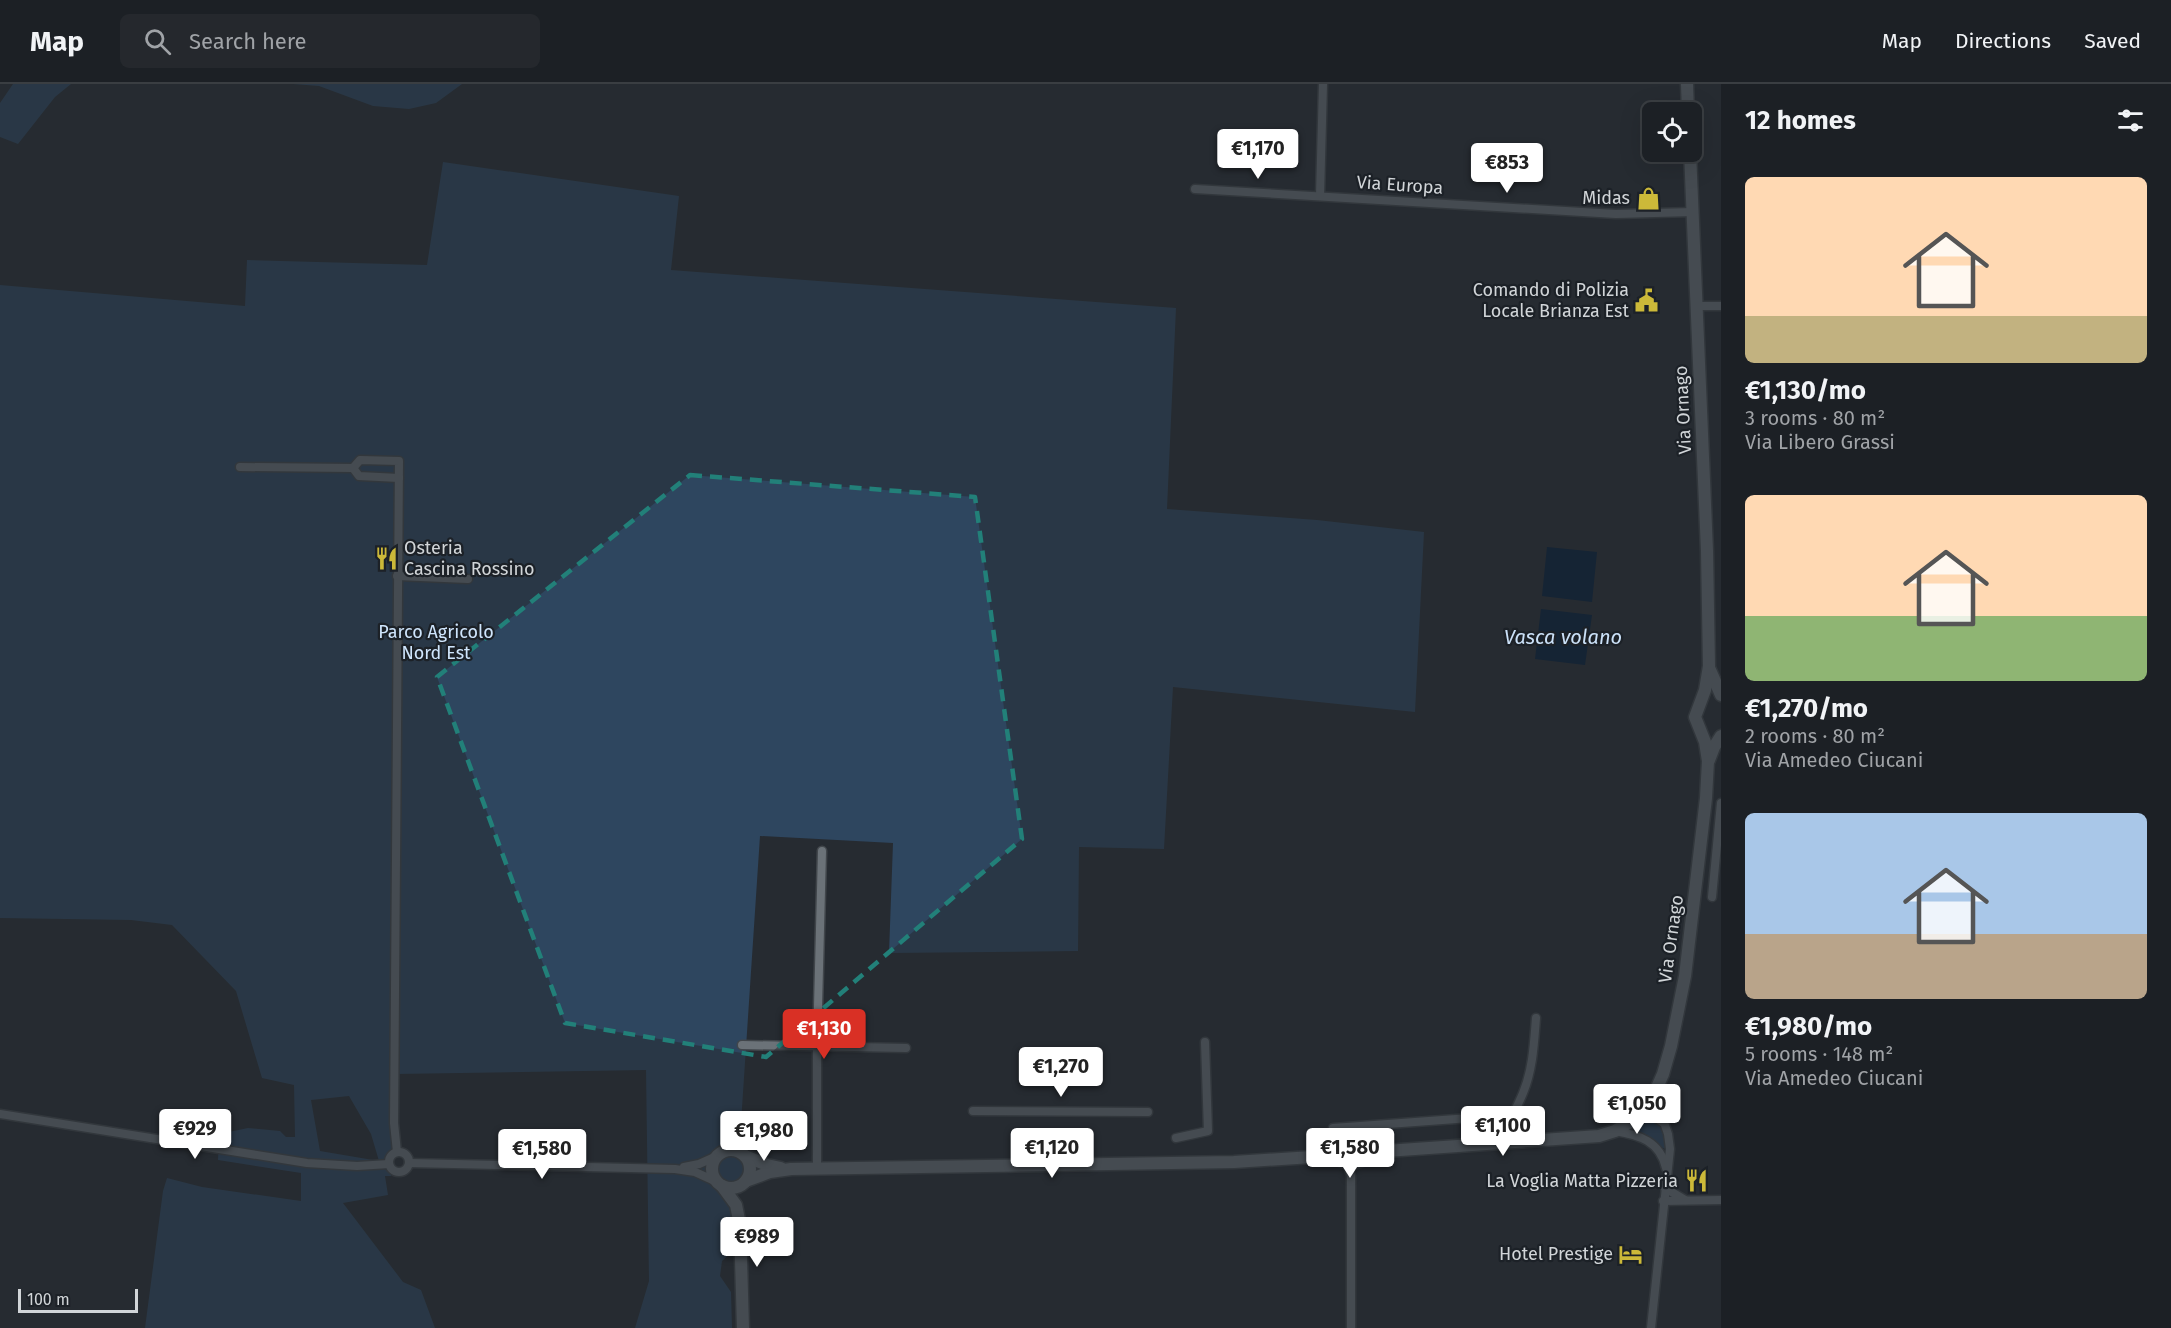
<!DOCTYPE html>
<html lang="en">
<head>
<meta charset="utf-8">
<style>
  body { margin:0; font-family:"Fira Sans",sans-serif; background:#25282d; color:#f1f3f6; height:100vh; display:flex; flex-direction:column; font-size:22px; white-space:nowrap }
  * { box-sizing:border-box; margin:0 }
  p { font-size:20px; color:#a0a3a7 }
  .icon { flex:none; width:33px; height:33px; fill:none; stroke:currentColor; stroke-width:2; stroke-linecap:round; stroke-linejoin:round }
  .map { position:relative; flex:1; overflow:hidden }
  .sheet { display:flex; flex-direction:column; background:#1c2025; width:450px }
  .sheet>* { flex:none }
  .tools { position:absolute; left:1642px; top:18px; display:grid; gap:12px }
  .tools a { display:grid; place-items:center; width:60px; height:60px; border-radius:9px; background:#1c2025; box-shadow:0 6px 24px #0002,0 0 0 2px #3a3e42; font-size:30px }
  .scale { position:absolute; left:18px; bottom:15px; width:120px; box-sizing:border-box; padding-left:6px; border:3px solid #d1d5d8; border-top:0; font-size:16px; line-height:21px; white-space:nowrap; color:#d1d5d8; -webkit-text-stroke:4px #1c2127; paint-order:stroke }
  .price { position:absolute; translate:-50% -51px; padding:0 14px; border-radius:6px; background:#fff; color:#222; font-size:20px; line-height:39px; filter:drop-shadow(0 2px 3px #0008) }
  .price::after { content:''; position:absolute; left:50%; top:36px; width:18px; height:14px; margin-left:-9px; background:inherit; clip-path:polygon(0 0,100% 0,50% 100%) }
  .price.active { background:#d93025; color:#fff }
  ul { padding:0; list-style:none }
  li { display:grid; align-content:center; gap:12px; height:318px; padding:0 24px }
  li span { display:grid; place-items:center; height:186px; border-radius:9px; color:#555 }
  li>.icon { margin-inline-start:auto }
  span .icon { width:108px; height:108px; fill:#fffc; stroke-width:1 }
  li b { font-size:26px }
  h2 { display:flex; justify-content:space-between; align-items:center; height:72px; padding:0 24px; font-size:26px }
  header { display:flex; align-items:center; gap:36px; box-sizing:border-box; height:84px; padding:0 30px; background:#1c2025; border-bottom:2px solid #3a3e42 }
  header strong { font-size:28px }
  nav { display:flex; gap:33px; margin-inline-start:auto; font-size:21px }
  .search { width:420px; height:54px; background:#25282d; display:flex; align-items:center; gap:15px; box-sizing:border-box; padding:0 21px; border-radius:9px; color:#a0a3a7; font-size:22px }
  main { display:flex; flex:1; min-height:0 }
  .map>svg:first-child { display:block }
  .green { fill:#2e465f; fill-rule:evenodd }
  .water { fill:#001b39 }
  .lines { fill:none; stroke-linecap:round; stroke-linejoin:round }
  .street-casing { stroke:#41464b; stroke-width:11 }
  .secondary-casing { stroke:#41464b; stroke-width:15 }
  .street { stroke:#6b7278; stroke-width:8 }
  .secondary { stroke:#6b7278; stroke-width:12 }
  .marked { fill:none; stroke:#228079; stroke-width:4.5; stroke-dasharray:12 8; stroke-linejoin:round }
  .labels { text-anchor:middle; stroke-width:4.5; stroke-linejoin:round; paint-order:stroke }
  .street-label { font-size:18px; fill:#d1d5d8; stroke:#1c2127 }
  .poi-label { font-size:18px; fill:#d1d5d8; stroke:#1c2127; text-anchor:end }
  .park-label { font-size:18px; fill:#cfe5fc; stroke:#1c2127 }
  .water-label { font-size:20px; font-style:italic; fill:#cbe1f8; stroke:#1c2127 }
</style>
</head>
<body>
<header>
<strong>Map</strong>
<div class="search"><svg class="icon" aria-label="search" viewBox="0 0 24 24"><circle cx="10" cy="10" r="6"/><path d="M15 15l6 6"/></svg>Search here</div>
<nav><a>Map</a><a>Directions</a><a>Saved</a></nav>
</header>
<main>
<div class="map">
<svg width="1721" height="1244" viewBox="0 0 1721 1244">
  <rect width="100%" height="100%" fill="#262b31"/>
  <g class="green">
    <path d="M13,0H71L55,13L18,60L0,53V19Z"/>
    <path d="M293,0H462L436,19L409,25L373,22L319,2Z"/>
    <path d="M443,78L679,112L671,186L1176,224L1167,425L1317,436L1424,448L1415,628L1173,603L1164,765L1079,763L1078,867L889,869L893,759L760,752L740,1054L730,1065L729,1071L742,1077L744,1088L739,1096L734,1166L722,1177L720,1192L731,1208L732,1244H635L649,1197L646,986L395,990L391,1092H385L388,1111L343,1119L403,1198L421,1206L435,1244H145L163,1107L167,1094L202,1103L301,1117V1089L218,1076L219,1050L248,1044L280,1047L286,1053H295L294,1001L262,994L236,907L172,841L131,836L0,834V201L245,222L247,176L427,181ZM349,1012L371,1050L379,1077L320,1067L311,1016Z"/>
    <path d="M1649,1036L1655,1038L1663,1045L1666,1065L1658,1062L1648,1052L1634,1047Z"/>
  </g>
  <g class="water">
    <path d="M1547,463L1597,468L1592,518L1542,512Z"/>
    <path d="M1541,525L1592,531L1585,581L1535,575Z"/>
  </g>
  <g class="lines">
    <defs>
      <g id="street">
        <path d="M1195,105L1616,130L1693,128"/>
        <path d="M1320,112L1323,0"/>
        <path d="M1697,222H1721"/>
        <path d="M240,383L353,384L359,392L399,394"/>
        <path d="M353,384L360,376L399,377L394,1039L397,1068"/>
        <path d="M397,492L468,495"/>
        <path d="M1712,813L1721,719"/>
        <path d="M742,961L906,964"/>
        <path d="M973,1027L1148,1028"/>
        <path d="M1640,1029L1652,1031L1662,1038"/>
        <path d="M0,1030L307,1079L357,1082L389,1080"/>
        <path d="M1333,1044L1511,1031"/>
        <path d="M1615,1047C1639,1051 1660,1057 1666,1084"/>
        <path d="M1176,1054L1208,1047L1205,958"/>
        <path d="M1501,1058C1507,1041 1516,1026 1523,1009C1533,985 1534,959 1536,934"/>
        <circle cx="399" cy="1078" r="10"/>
        <path d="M409,1079L675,1085L695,1088L717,1098"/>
        <path d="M1347,1079L1351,1092V1244"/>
        <path d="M684,1083L699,1080L717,1072"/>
        <path d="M817,1084V962L822,767"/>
        <path d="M1665,1104L1685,1116"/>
        <path d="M1663,1117L1721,1116"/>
        <path d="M1651,1244L1670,1065L1668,1050L1660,1027L1657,1007"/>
      </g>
      <g id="secondary">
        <path d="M1687,0L1688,28"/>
        <path d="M1710,586L1721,611"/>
        <path d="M1709,676L1714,663L1721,652"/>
        <circle cx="731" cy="1085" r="19"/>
        <path d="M1386,1067C1380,1066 1373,1065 1367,1062C1357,1056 1353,1049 1341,1058L1338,1067L1342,1077L1352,1080L1386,1067L1599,1052L1615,1047L1630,1038L1651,1017L1663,990L1671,962L1685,892L1706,714L1708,677L1705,658L1695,633L1705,606L1709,582L1707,467L1690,68"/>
        <path d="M745,1072L767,1081L781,1084"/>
        <path d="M746,1097L770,1088L791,1085L1234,1078L1312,1073L1341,1075"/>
        <path d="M722,1102L736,1121L740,1141L743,1244"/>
      </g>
    </defs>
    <use href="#street" class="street-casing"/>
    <use href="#secondary" class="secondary-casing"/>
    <use href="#street" class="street"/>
    <use href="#secondary" class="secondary"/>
  </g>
  <path d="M0 0H1721V1244H0ZM690,391L975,413L1022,755L766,973L565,939L437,593Z" fill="#262b31" fill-opacity=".55" fill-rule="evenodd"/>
  <path class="marked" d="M690,391L975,413L1022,755L766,973L565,939L437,593Z"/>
  <defs>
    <symbol id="shop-bare" viewBox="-9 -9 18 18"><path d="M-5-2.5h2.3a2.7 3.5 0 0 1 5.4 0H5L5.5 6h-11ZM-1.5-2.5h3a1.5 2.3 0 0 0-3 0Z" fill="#ccb939" stroke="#1c2127" stroke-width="2.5" paint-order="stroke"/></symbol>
    <symbol id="civic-bare" viewBox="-9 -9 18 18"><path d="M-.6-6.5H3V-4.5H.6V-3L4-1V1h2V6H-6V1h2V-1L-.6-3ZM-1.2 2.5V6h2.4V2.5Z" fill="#ccb939" stroke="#1c2127" stroke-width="2.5" paint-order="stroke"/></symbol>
    <symbol id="restaurant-bare" viewBox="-9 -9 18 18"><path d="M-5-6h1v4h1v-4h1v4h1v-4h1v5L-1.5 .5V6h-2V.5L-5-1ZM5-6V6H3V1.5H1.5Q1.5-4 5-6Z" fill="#ccb939" stroke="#1c2127" stroke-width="2.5" paint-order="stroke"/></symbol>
    <symbol id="hotel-bare" viewBox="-9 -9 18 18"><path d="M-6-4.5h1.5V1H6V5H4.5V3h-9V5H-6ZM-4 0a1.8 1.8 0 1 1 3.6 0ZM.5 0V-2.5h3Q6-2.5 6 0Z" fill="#ccb939" stroke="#1c2127" stroke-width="2.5" paint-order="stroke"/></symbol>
  </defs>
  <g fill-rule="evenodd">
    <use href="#shop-bare" x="1632" y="98" width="33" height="33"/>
    <use href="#civic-bare" x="1630" y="200" width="33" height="33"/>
    <use href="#restaurant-bare" x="370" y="458" width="33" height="33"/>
    <use href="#restaurant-bare" x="1680" y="1080" width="33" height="33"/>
    <use href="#hotel-bare" x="1614" y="1154" width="33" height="33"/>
  </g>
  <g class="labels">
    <g class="street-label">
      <text transform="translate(1400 101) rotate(4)" y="6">Via Europa</text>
      <text transform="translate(1683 326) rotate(-93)" y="6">Via Ornago</text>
      <text transform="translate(1671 855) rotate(-82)" y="6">Via Ornago</text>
    </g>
    <g class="poi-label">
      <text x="1630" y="120">Midas</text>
      <text x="1629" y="212">Comando di Polizia<tspan x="1629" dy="21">Locale Brianza Est</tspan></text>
      <text x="404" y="470" text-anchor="start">Osteria<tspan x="404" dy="21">Cascina Rossino</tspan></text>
      <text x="1678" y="1103">La Voglia Matta Pizzeria</text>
      <text x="1613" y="1176">Hotel Prestige</text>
    </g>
    <g class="park-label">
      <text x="436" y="554">Parco Agricolo<tspan x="436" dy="21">Nord Est</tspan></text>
    </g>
    <g class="water-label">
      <text x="1563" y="560">Vasca volano</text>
    </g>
  </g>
</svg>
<div class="tools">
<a><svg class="icon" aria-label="locate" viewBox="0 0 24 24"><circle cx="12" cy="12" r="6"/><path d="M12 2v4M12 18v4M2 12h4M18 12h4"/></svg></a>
</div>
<div class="scale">100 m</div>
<b class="price" style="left:1258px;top:96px">€1,170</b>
<b class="price" style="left:1507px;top:110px">€853</b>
<b class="price active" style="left:824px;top:976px">€1,130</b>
<b class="price" style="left:1061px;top:1014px">€1,270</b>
<b class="price" style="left:1637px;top:1051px">€1,050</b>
<b class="price" style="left:1503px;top:1073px">€1,100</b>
<b class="price" style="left:195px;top:1076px">€929</b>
<b class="price" style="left:764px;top:1078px">€1,980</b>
<b class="price" style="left:1052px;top:1095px">€1,120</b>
<b class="price" style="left:1350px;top:1095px">€1,580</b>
<b class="price" style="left:542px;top:1096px">€1,580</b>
<b class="price" style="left:757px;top:1184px">€989</b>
</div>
<section class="sheet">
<h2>12 homes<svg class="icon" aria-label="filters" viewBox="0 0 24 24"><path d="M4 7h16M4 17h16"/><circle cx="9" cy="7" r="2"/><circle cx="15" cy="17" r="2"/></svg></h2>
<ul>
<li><span style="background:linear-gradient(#ffd9b3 75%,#c2b280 0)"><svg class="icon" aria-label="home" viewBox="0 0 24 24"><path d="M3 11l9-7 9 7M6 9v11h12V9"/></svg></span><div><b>€1,130/mo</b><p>3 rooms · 80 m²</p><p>Via Libero Grassi</p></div></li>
<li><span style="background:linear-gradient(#ffd9b3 65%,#8fb573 0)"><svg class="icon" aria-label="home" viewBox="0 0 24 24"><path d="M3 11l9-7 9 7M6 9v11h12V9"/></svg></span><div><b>€1,270/mo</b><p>2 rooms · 80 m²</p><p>Via Amedeo Ciucani</p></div></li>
<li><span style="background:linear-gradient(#a9c7e8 65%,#b9a48a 0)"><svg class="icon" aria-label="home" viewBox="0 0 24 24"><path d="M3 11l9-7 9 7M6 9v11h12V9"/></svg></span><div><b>€1,980/mo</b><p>5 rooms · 148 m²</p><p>Via Amedeo Ciucani</p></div></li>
</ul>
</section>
</main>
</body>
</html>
